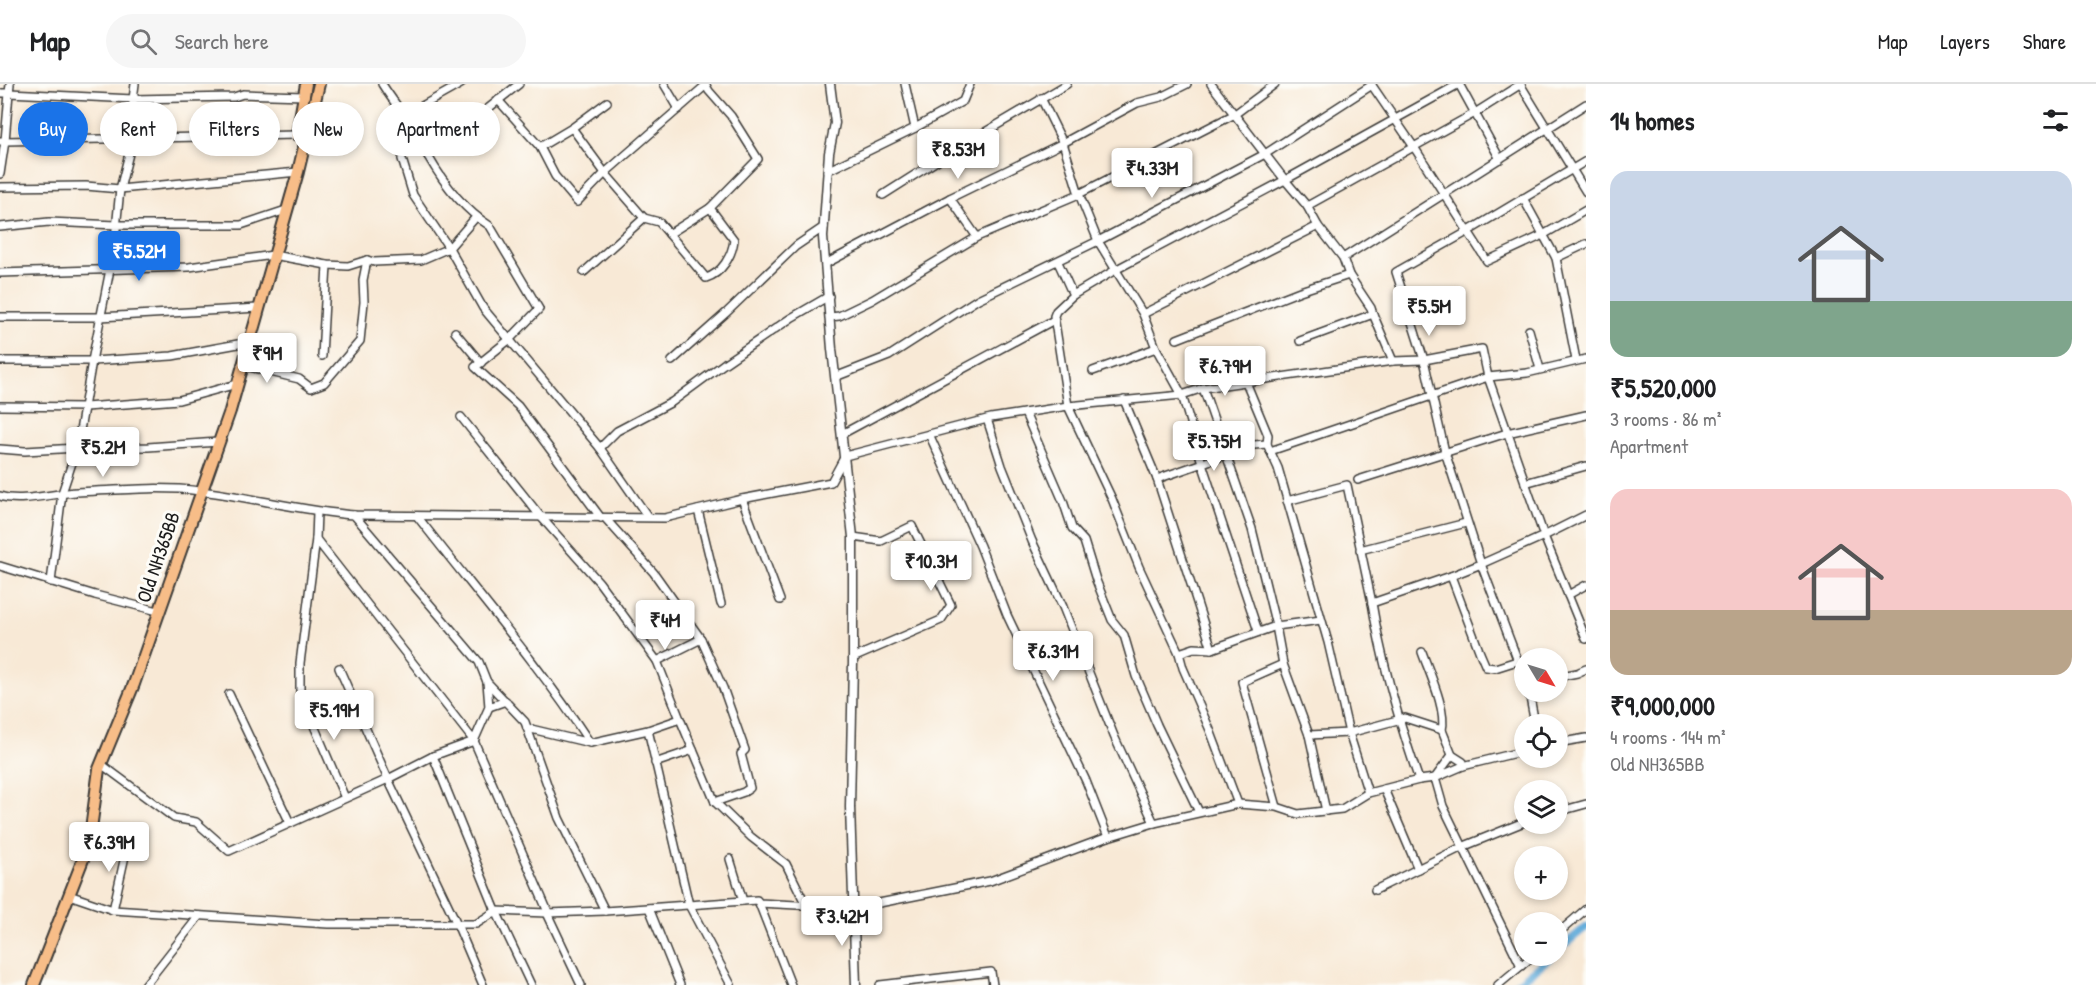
<!DOCTYPE html>
<html lang="en">
<head>
<meta charset="utf-8">
<style>
  body { margin:0; font-family:"Patrick Hand",sans-serif; background:#f6f6f6; color:#202124; height:100vh; display:flex; flex-direction:column; font-size:22px; white-space:nowrap }
  * { box-sizing:border-box; margin:0 }
  p { font-size:20px; color:#757577 }
  .icon { flex:none; width:33px; height:33px; fill:none; stroke:currentColor; stroke-width:2; stroke-linecap:round; stroke-linejoin:round }
  .map { position:relative; flex:1; overflow:hidden }
  .sheet { display:flex; flex-direction:column; background:#fff; width:510px }
  .sheet>* { flex:none }
  .guide { position:absolute; left:18px; top:18px; width:570px; height:54px; display:flex; gap:12px }
  .needle { width:39px; rotate:128deg }
  .controls { position:absolute; left:1514px; top:564px; display:grid; gap:12px }
  .controls a { display:grid; place-items:center; width:54px; height:54px; border-radius:50%; background:#fff; box-shadow:0 3px 9px #0003; font-size:30px }
  .price { position:absolute; translate:-50% -51px; padding:0 14px; border-radius:6px; background:#fff; color:#222; font-size:20px; line-height:39px; filter:drop-shadow(0 2px 3px #0008) }
  .price::after { content:''; position:absolute; left:50%; top:36px; width:18px; height:14px; margin-left:-9px; background:inherit; clip-path:polygon(0 0,100% 0,50% 100%) }
  .price.current { background:#1a73e8; color:#fff }
  ul { padding:0; list-style:none }
  li { display:grid; align-content:center; gap:12px; height:318px; padding:0 24px }
  li span { display:grid; place-items:center; height:186px; border-radius:18px; color:#555 }
  li>.icon { margin-inline-start:auto }
  span .icon { width:108px; height:108px; fill:#fffc; stroke-width:1 }
  li b { font-size:26px }
  h2 { display:flex; justify-content:space-between; align-items:center; height:72px; padding:0 24px; font-size:26px }
  .pill { padding:0 21px; border-radius:27px; background:#fff; box-shadow:0 3px 9px #0003; font-size:21px; line-height:54px }
  .pill.current { background:#1a73e8; color:#fff }
  header { display:flex; align-items:center; gap:36px; box-sizing:border-box; height:84px; padding:0 30px; background:#fff; border-bottom:2px solid #e0e0e0 }
  header strong { font-size:28px }
  nav { display:flex; gap:33px; margin-inline-start:auto; font-size:21px }
  .search { width:420px; height:54px; background:#f6f6f6; display:flex; align-items:center; gap:15px; box-sizing:border-box; padding:0 21px; border-radius:33px; color:#757577; font-size:22px }
  main { display:flex; flex:1; min-height:0 }
  .map>svg:first-child { display:block }
  .lines { fill:none; stroke-linecap:round; stroke-linejoin:round }
  .canal { stroke:#62acda; stroke-width:8 }
  .minor-casing { stroke:#3d3b38; stroke-width:10 }
  .tertiary-casing { stroke:#3d3b38; stroke-width:11 }
  .primary-casing { stroke:#3d3b38; stroke-width:14 }
  .minor { stroke:#fff; stroke-width:7 }
  .tertiary { stroke:#fff; stroke-width:8 }
  .primary { stroke:#f7bd88; stroke-width:10 }
  .labels { text-anchor:middle; stroke-width:6; stroke-linejoin:round; paint-order:stroke }
  .street-label { font-size:20px; fill:#1c1c1c; stroke:#fdfcf7 }
</style>
</head>
<body>
<header>
<strong>Map</strong>
<div class="search"><svg class="icon" aria-label="search" viewBox="0 0 24 24"><circle cx="10" cy="10" r="6"/><path d="M15 15l6 6"/></svg>Search here</div>
<nav><a>Map</a><a>Layers</a><a>Share</a></nav>
</header>
<main>
<div class="map">
<svg width="1586" height="901" viewBox="0 0 1586 901">
  <rect width="100%" height="100%" fill="#fdfcf7"/>
  <filter id="ink" filterUnits="userSpaceOnUse"><feTurbulence type="fractalNoise" baseFrequency=".0167" numOctaves="2"/><feDisplacementMap in="SourceGraphic" scale="12" xChannelSelector="R" yChannelSelector="G"/><feConvolveMatrix kernelMatrix="1 2 1 2 8 2 1 2 1" color-interpolation-filters="sRGB"/></filter>
  <filter id="wash" filterUnits="userSpaceOnUse"><feTurbulence type="fractalNoise" baseFrequency=".008" numOctaves="4" result="noise"/><feDisplacementMap in="SourceGraphic" scale="24" xChannelSelector="R" yChannelSelector="G"/><feGaussianBlur stdDeviation="1.35" result="paint"/><feColorMatrix in="noise" values="0 0 0 0 0 0 0 0 0 0 0 0 0 0 0 0 0 1.4 0 .05"/><feComposite in="paint" operator="in"/></filter>
  <g filter="url(#wash)">
    <rect width="100%" height="100%" fill="#f8e9d6"/>
    <g class="lines">
      <g class="canal">
        <path d="M1557,867L1586,843"/>
        <path d="M1515,901L1552,872"/>
      </g>
    </g>
  </g>
  <g filter="url(#ink)">
    <g class="lines">
      <defs>
        <g id="minor">
          <path d="M135,0L133,15V54L120,105L114,165L92,277L172,272L249,258"/>
          <path d="M382,0C397,24 417,45 428,72L519,0"/>
          <path d="M664,0L679,25"/>
          <path d="M1211,0L1285,96L1307,122L1318,142L1343,174L1349,191L1371,224L1373,230L1300,257"/>
          <path d="M1371,0L1414,63L1487,177L1543,151L1586,126"/>
          <path d="M1520,0L1586,108"/>
          <path d="M0,9H9L10,0"/>
          <path d="M498,16L540,63L555,92L577,118L605,89L706,1"/>
          <path d="M404,32L461,0"/>
          <path d="M572,44L605,89L644,134"/>
          <path d="M915,44L963,17L970,0"/>
          <path d="M0,57H5L9,9L133,15L234,13L243,10L304,12"/>
          <path d="M540,63L572,44L607,18"/>
          <path d="M428,72C444,100 463,125 490,142L539,225L510,255L475,283L518,322L601,434"/>
          <path d="M402,75L413,111L449,164L483,224L600,364L648,433"/>
          <path d="M827,87L915,44L905,0"/>
          <path d="M0,90L5,57L297,51"/>
          <path d="M0,103L86,102L120,105L298,88"/>
          <path d="M883,111L946,71L1067,0"/>
          <path d="M950,114L1063,59L1137,19L1161,13L1187,0"/>
          <path d="M1523,114L1556,174L1576,276"/>
          <path d="M1307,122L1475,29L1521,0"/>
          <path d="M1318,142L1143,230L1098,157L1265,70L1372,1"/>
          <path d="M0,143L49,138L117,141H241L286,126"/>
          <path d="M669,150L710,124"/>
          <path d="M1343,174L1586,20"/>
          <path d="M1556,174L1586,160"/>
          <path d="M1058,178L1073,211L1056,227L1054,232L1068,322L1112,415L1139,483L1179,569L1183,584L1210,646L1238,720"/>
          <path d="M827,179L950,114L977,153L1079,110L1063,59L1041,14"/>
          <path d="M584,188L644,134L659,138L706,194C722,189 732,172 734,156L710,124L758,75L731,32L709,7L705,0"/>
          <path d="M0,189L189,183L273,171L327,181L348,182L367,176L374,178L421,176L449,164L476,133"/>
          <path d="M1073,211L1117,185L1285,96L1459,0L1500,75"/>
          <path d="M1143,230L1156,264L1182,311L1202,379L1258,547"/>
          <path d="M1373,230L1393,277"/>
          <path d="M0,233H100L258,224"/>
          <path d="M830,233L839,232L872,216L977,153"/>
          <path d="M1529,246L1540,285"/>
          <path d="M455,248L481,279"/>
          <path d="M1177,255L1300,207L1349,191"/>
          <path d="M322,272L327,181"/>
          <path d="M0,277H92L77,364L148,363L218,358"/>
          <path d="M672,277L726,229L796,162L824,143"/>
          <path d="M241,281L299,295L311,304L324,299L360,257L364,218L363,196L367,176"/>
          <path d="M1093,287L1156,264"/>
          <path d="M835,293L889,272L978,215L1098,157L1079,110L1235,30L1275,0"/>
          <path d="M1203,304L1252,445L1276,542L1283,580"/>
          <path d="M1124,316L1157,395L1212,565"/>
          <path d="M0,322L85,323L179,316L237,300"/>
          <path d="M1025,329L1063,417L1072,444L1084,457L1096,496L1112,536L1124,551L1136,592L1157,641L1199,728"/>
          <path d="M461,333L541,433L599,498L657,577L680,635L648,646L590,659"/>
          <path d="M987,335L1002,382L1032,457L1063,523L1114,652L1154,739"/>
          <path d="M842,350L1054,236"/>
          <path d="M929,350L980,462L1007,531L1086,697L1108,753L1154,739L1238,720L1277,723L1298,730L1342,725L1368,709L1419,696L1435,694L1452,671L1442,646L1405,634L1349,649L1328,558L1278,384L1267,360L1268,351L1246,298"/>
          <path d="M600,364L617,347L672,318L725,279L791,234L829,212"/>
          <path d="M0,365L25,367L77,364L62,409L51,498"/>
          <path d="M1270,367C1343,343 1415,317 1488,293L1544,452L1481,480L1445,368L1424,276L1396,188L1467,148L1586,77"/>
          <path d="M1157,395L1254,361L1267,360"/>
          <path d="M1358,396L1507,349L1586,331"/>
          <path d="M1525,399L1586,382"/>
          <path d="M0,412C20,419 55,409 77,408C118,406 159,402 200,407C252,413 302,427 354,431L665,434L742,415L831,398L845,372L991,334L1068,322L1182,311L1203,304L1393,277L1424,276L1482,265L1488,293L1527,289L1586,275"/>
          <path d="M742,415L780,516"/>
          <path d="M1287,417L1347,401L1372,519"/>
          <path d="M698,426L721,520"/>
          <path d="M317,428L316,455L474,657L489,623L487,598"/>
          <path d="M354,431L479,578L487,598L525,638L559,734L605,827"/>
          <path d="M1586,431L1544,452L1586,555"/>
          <path d="M417,432C475,507 538,579 590,659L527,644"/>
          <path d="M605,434L654,489L701,555L657,577"/>
          <path d="M853,453L881,457L912,442L951,521L941,536L853,574"/>
          <path d="M316,455L300,579V609L345,714"/>
          <path d="M1360,466L1466,439"/>
          <path d="M0,482L95,511L158,527"/>
          <path d="M1451,492L1480,569L1486,583L1495,584L1517,577"/>
          <path d="M1568,511L1586,501"/>
          <path d="M1422,568C1429,588 1447,626 1442,646"/>
          <path d="M1179,569L1194,564L1212,565L1276,542L1321,536"/>
          <path d="M1557,593L1577,589L1586,585"/>
          <path d="M1529,608L1535,640"/>
          <path d="M229,610L290,739"/>
          <path d="M489,623L506,617"/>
          <path d="M680,635L715,718L744,708L750,704L741,670L745,666L723,604L701,555"/>
          <path d="M648,646L689,821L731,901"/>
          <path d="M1309,651L1326,727"/>
          <path d="M1557,659L1586,654"/>
          <path d="M1452,671L1463,678V682L1524,667"/>
          <path d="M433,672L388,695L457,840L483,901"/>
          <path d="M655,679L693,666"/>
          <path d="M101,680L174,734L196,738L229,767L388,695L339,584"/>
          <path d="M1463,682L1435,694L1443,722L1521,882"/>
          <path d="M1419,696C1399,638 1382,580 1372,519L1451,492L1481,480L1524,593"/>
          <path d="M1384,705L1418,785"/>
          <path d="M715,718L751,753L786,780L806,821"/>
          <path d="M1277,723L1242,598L1283,580L1309,651L1349,649L1368,709"/>
          <path d="M1557,728L1586,720"/>
          <path d="M89,760L125,772L113,826"/>
          <path d="M730,775L743,817"/>
          <path d="M1375,806L1462,763L1524,738"/>
          <path d="M69,811L113,826L328,840H476L496,827L547,829L605,827L757,816L759,819L854,824L990,797L1108,753"/>
          <path d="M759,819L791,901"/>
          <path d="M649,824L680,901"/>
          <path d="M547,829L581,901"/>
          <path d="M1557,850L1586,825"/>
          <path d="M145,901L199,832"/>
          <path d="M531,901L496,827L433,672L474,657L548,828"/>
          <path d="M880,901L991,888L993,901"/>
          <path d="M1498,901L1533,872"/>
        </g>
        <path id="tertiary" d="M830,0L835,39L829,69L823,153L832,265L853,453V579L850,723L856,901"/>
        <g id="primary">
          <path d="M305,53L297,51L306,0"/>
          <path d="M34,901L89,760L99,685L134,600L230,327L298,88L319,0"/>
        </g>
      </defs>
      <use href="#minor" class="minor-casing"/>
      <use href="#tertiary" class="tertiary-casing"/>
      <use href="#primary" class="primary-casing"/>
      <use href="#minor" class="minor"/>
      <use href="#tertiary" class="tertiary"/>
      <use href="#primary" class="primary"/>
    </g>
  </g>
  <g class="labels">
    <g class="street-label">
      <text transform="translate(158 473) rotate(-71)" y="7">Old NH365BB</text>
    </g>
  </g>
</svg>
<div class="controls">
<a><svg class="needle" viewBox="-14 -14 28 28"><path d="M0-13l5 13h-10z" fill="#e53935"/><path d="M0 13l5-13h-10z" fill="#757577"/></svg></a>
<a><svg class="icon" aria-label="locate" viewBox="0 0 24 24"><circle cx="12" cy="12" r="6"/><path d="M12 2v4M12 18v4M2 12h4M18 12h4"/></svg></a>
<a><svg class="icon" aria-label="layers" viewBox="0 0 24 24"><path d="M12 4l9 5-9 5-9-5zM3 14l9 5 9-5"/></svg></a>
<a>+</a>
<a>−</a>
</div>
<b class="price" style="left:958px;top:96px">₹8.53M</b>
<b class="price" style="left:1152px;top:115px">₹4.33M</b>
<b class="price current" style="left:139px;top:198px">₹5.52M</b>
<b class="price" style="left:1429px;top:253px">₹5.5M</b>
<b class="price" style="left:267px;top:300px">₹9M</b>
<b class="price" style="left:1225px;top:313px">₹6.79M</b>
<b class="price" style="left:1214px;top:388px">₹5.75M</b>
<b class="price" style="left:103px;top:394px">₹5.2M</b>
<b class="price" style="left:931px;top:508px">₹10.3M</b>
<b class="price" style="left:665px;top:567px">₹4M</b>
<b class="price" style="left:1053px;top:598px">₹6.31M</b>
<b class="price" style="left:334px;top:657px">₹5.19M</b>
<b class="price" style="left:109px;top:789px">₹6.39M</b>
<b class="price" style="left:842px;top:863px">₹3.42M</b>
<div class="guide">
<a class="pill current">Buy</a>
<a class="pill">Rent</a>
<a class="pill">Filters</a>
<a class="pill">New</a>
<a class="pill">Apartment</a>
</div>
</div>
<section class="sheet">
<h2>14 homes<svg class="icon" aria-label="filters" viewBox="0 0 24 24"><path d="M4 7h16M4 17h16"/><circle cx="9" cy="7" r="2"/><circle cx="15" cy="17" r="2"/></svg></h2>
<ul>
<li><span style="background:linear-gradient(#c9d6e8 70%,#7fa58c 0)"><svg class="icon" aria-label="home" viewBox="0 0 24 24"><path d="M3 11l9-7 9 7M6 9v11h12V9"/></svg></span><div><b>₹5,520,000</b><p>3 rooms · 86 m²</p><p>Apartment</p></div></li>
<li><span style="background:linear-gradient(#f6c9c9 65%,#b9a48a 0)"><svg class="icon" aria-label="home" viewBox="0 0 24 24"><path d="M3 11l9-7 9 7M6 9v11h12V9"/></svg></span><div><b>₹9,000,000</b><p>4 rooms · 144 m²</p><p>Old NH365BB</p></div></li>
</ul>
</section>
</main>
</body>
</html>
